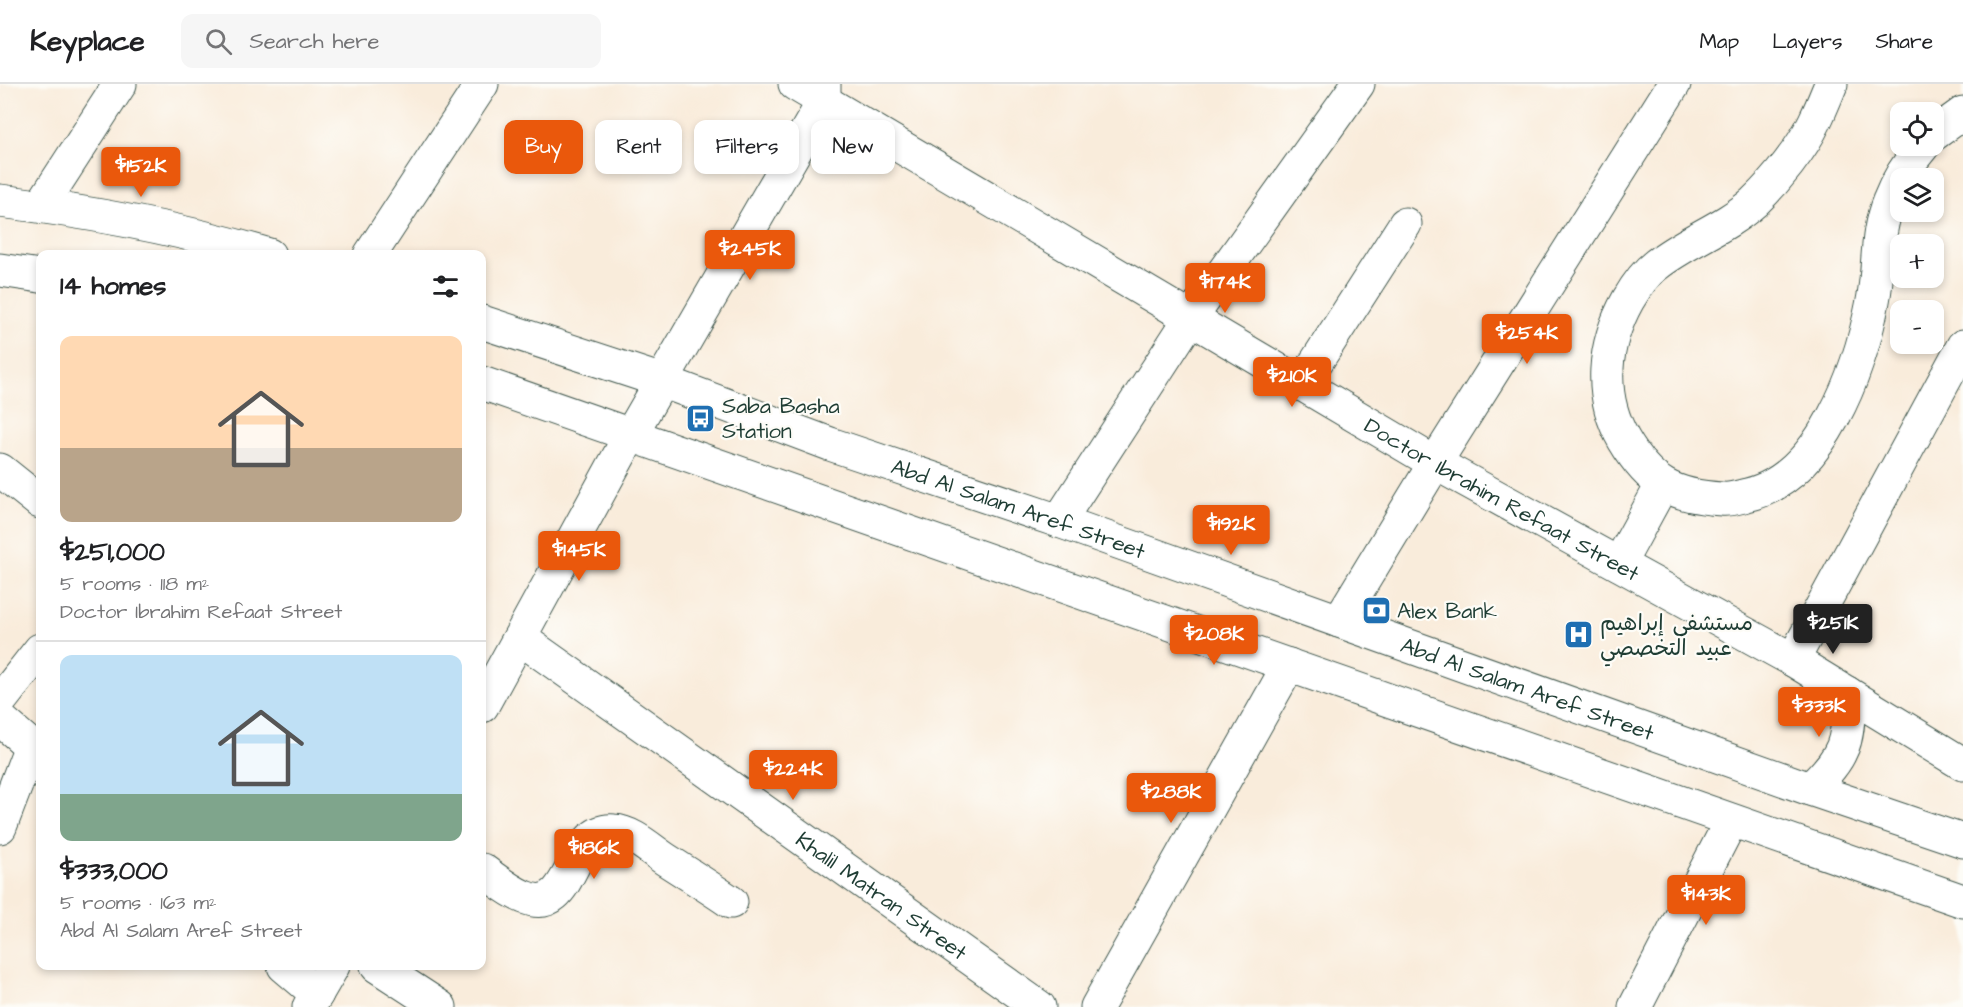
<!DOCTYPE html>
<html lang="en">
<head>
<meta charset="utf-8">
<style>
  body { margin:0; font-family:"Architects Daughter","Playpen Sans Arabic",sans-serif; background:#f6f6f6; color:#202124; height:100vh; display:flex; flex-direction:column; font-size:22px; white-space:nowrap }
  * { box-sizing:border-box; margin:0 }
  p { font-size:20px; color:#757577 }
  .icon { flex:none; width:33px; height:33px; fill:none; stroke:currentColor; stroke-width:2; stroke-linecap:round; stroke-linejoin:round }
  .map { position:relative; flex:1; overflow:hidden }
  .details { position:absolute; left:36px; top:166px; width:450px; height:720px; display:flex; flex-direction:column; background:#fff; border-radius:12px; box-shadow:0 3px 9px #0003 }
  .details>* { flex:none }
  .top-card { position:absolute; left:504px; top:36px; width:570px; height:54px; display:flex; gap:12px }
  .controls { position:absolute; left:1890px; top:18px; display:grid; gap:12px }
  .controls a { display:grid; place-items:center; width:54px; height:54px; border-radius:12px; background:#fff; box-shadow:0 3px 9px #0003; font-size:30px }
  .price { position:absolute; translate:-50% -51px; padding:0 14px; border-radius:6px; background:#ea580c; color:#fff; font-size:20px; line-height:39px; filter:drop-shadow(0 2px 3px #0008) }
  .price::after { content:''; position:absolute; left:50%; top:36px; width:18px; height:14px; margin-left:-9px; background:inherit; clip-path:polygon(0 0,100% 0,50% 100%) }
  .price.selected { background:#222; color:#fff }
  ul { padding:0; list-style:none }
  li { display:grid; align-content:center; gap:12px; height:318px; padding:0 24px }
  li+li { border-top:2px solid #e0e0e0 }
  li span { display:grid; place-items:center; height:186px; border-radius:12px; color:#555 }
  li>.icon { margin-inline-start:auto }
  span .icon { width:108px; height:108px; fill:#fffc; stroke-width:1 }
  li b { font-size:26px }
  h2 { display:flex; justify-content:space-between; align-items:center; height:72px; padding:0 24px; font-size:26px }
  .pill { padding:0 21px; border-radius:12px; background:#fff; box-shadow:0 3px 9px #0003; font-size:21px; line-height:54px }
  .pill.selected { background:#ea580c; color:#fff }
  header { display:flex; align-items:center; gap:36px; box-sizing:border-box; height:84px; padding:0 30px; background:#fff; border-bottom:2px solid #e0e0e0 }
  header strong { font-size:28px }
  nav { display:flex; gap:33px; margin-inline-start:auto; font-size:21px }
  .search { width:420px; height:54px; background:#f6f6f6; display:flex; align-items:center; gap:15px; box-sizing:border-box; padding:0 21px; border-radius:12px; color:#757577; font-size:22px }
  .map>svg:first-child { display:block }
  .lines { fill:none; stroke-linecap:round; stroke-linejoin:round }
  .minor-casing { stroke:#40574d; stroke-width:35 }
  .minor { stroke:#fff; stroke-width:33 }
  .labels { text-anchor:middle; stroke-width:4.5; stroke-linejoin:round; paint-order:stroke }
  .poi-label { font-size:22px; fill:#1f3d34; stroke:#fdfcf7; text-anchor:start }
  .street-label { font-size:22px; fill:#1f3d34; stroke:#fdfcf7 }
</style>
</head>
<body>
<header>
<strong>Keyplace</strong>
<div class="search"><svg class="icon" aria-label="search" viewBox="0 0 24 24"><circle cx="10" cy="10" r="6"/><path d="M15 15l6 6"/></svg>Search here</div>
<nav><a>Map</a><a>Layers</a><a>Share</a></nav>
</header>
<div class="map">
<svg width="1963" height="923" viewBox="0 0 1963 923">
  <rect width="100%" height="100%" fill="#fdfcf7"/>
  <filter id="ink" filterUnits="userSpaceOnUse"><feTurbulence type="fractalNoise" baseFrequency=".0167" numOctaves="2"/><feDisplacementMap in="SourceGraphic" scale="12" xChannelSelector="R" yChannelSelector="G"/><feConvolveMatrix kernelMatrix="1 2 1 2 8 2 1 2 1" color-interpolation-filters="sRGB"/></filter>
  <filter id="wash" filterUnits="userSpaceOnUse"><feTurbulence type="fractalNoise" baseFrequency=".008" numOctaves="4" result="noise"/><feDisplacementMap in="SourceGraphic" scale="24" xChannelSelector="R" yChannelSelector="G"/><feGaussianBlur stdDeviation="1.35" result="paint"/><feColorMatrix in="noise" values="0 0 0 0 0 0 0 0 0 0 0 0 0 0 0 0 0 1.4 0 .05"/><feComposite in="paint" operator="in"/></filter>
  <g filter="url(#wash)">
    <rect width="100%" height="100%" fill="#f9ecdb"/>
  </g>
  <g filter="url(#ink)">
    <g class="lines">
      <defs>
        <g id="minor">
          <path id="s1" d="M795,0L1435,379L1793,576L1963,680"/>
          <path d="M1831,0C1826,12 1821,25 1815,37C1802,65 1776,97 1754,118C1725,144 1686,157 1656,181C1644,190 1635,204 1628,216C1603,261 1598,311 1624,356C1650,400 1673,412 1722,415C1731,416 1739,413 1747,411C1823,394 1860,284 1873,217C1880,183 1875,151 1889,117C1897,96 1909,78 1923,62"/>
          <path d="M1934,50L1963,29"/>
          <path d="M0,117C90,128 182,145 269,171"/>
          <path d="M41,122L120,0"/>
          <path d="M370,171L482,0"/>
          <path d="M0,186L40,192"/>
          <path id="s2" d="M482,238L662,297L830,360L1059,437L1810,705L1963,757"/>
          <path d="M482,299L1963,817"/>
          <path d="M1302,300L1405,140"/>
          <path d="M0,386L40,418"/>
          <path d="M1059,437L1190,235L1358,0"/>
          <path d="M1619,480L1662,401"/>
          <path d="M1339,537L1435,379L1674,0"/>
          <path id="s3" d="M520,554L1039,923"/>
          <path d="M1793,576L1963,262"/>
          <path d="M0,617L40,566"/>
          <path d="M482,622L631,350L824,17V0"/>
          <path d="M0,635L40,670"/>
          <path d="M1810,705C1844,673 1851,656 1847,609"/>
          <path d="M0,743L31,662"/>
          <path d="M482,786C495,795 509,807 524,813C575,835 567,743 614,747C632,748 650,765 665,775C687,789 709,803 731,818"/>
          <path d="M284,882L317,910"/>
          <path d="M377,882L440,923"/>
          <path d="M309,923L333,882"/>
          <path d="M1097,923L1289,581"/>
          <path d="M1635,923L1731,737"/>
        </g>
      </defs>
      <use href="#minor" class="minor-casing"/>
      <use href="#minor" class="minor"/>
    </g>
  </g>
  <defs>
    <symbol id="bus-square" viewBox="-11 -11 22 22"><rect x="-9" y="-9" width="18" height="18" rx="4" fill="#1f6fb2" stroke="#fdfcf7"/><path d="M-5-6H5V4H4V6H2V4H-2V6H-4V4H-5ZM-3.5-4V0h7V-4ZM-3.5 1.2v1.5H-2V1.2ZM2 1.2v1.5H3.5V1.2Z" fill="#fff"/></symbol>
    <symbol id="bank-square" viewBox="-11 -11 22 22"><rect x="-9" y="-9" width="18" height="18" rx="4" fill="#1f6fb2" stroke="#fdfcf7"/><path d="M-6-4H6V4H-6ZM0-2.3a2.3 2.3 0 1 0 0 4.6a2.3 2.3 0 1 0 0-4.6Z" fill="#fff"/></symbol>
    <symbol id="hospital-square" viewBox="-11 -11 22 22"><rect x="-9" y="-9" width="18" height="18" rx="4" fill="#1f6fb2" stroke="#fdfcf7"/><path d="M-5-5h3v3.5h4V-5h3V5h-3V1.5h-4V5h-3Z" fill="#fff"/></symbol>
  </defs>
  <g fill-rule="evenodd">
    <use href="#bus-square" x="684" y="318" width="33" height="33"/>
    <use href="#bank-square" x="1360" y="510" width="33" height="33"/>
    <use href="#hospital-square" x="1562" y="534" width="33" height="33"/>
  </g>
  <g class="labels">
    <g class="poi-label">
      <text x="722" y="329">Saba Basha<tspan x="722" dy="25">Station</tspan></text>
      <text x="1397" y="534">Alex Bank</text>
      <text x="1600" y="546">مستشفى إبراهيم<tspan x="1600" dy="25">عبيد التخصصي</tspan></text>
    </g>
    <g class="street-label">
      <text dy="8" stroke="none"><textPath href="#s1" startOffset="820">Doctor Ibrahim Refaat Street</textPath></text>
      <text dy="8" stroke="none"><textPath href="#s2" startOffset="568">Abd Al Salam Aref Street</textPath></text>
      <text dy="8" stroke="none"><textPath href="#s2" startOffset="1108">Abd Al Salam Aref Street</textPath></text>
      <text dy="8" stroke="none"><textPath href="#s3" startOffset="444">Khalil Matran Street</textPath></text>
    </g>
  </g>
</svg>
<div class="controls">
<a><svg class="icon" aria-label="locate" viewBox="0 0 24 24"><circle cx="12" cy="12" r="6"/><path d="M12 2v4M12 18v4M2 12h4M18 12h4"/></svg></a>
<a><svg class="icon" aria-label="layers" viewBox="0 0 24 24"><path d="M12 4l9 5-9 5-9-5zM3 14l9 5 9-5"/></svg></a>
<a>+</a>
<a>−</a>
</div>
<b class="price" style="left:141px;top:114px">$152K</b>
<b class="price" style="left:750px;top:197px">$245K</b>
<b class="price" style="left:1225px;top:230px">$174K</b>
<b class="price" style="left:1527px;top:281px">$254K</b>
<b class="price" style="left:1292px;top:324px">$210K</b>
<b class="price" style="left:1231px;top:472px">$192K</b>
<b class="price" style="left:579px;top:498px">$145K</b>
<b class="price selected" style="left:1833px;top:571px">$251K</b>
<b class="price" style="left:1214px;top:582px">$208K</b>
<b class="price" style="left:1819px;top:654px">$333K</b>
<b class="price" style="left:793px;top:717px">$224K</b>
<b class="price" style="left:1171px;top:740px">$288K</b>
<b class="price" style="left:594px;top:796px">$186K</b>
<b class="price" style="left:1706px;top:842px">$143K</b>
<div class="top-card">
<a class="pill selected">Buy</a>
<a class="pill">Rent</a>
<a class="pill">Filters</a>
<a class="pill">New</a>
</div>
<section class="details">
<h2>14 homes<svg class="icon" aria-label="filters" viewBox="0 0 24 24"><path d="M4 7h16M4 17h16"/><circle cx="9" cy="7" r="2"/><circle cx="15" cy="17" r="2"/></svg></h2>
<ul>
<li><span style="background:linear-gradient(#ffd9b3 60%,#b9a48a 0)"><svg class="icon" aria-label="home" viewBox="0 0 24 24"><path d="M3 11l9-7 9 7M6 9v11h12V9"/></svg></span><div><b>$251,000</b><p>5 rooms · 118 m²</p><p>Doctor Ibrahim Refaat Street</p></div></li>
<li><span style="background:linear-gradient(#bfe0f5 75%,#7fa58c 0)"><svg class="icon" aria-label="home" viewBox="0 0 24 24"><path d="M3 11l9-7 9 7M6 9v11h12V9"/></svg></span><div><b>$333,000</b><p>5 rooms · 163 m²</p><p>Abd Al Salam Aref Street</p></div></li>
</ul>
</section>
</div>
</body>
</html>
